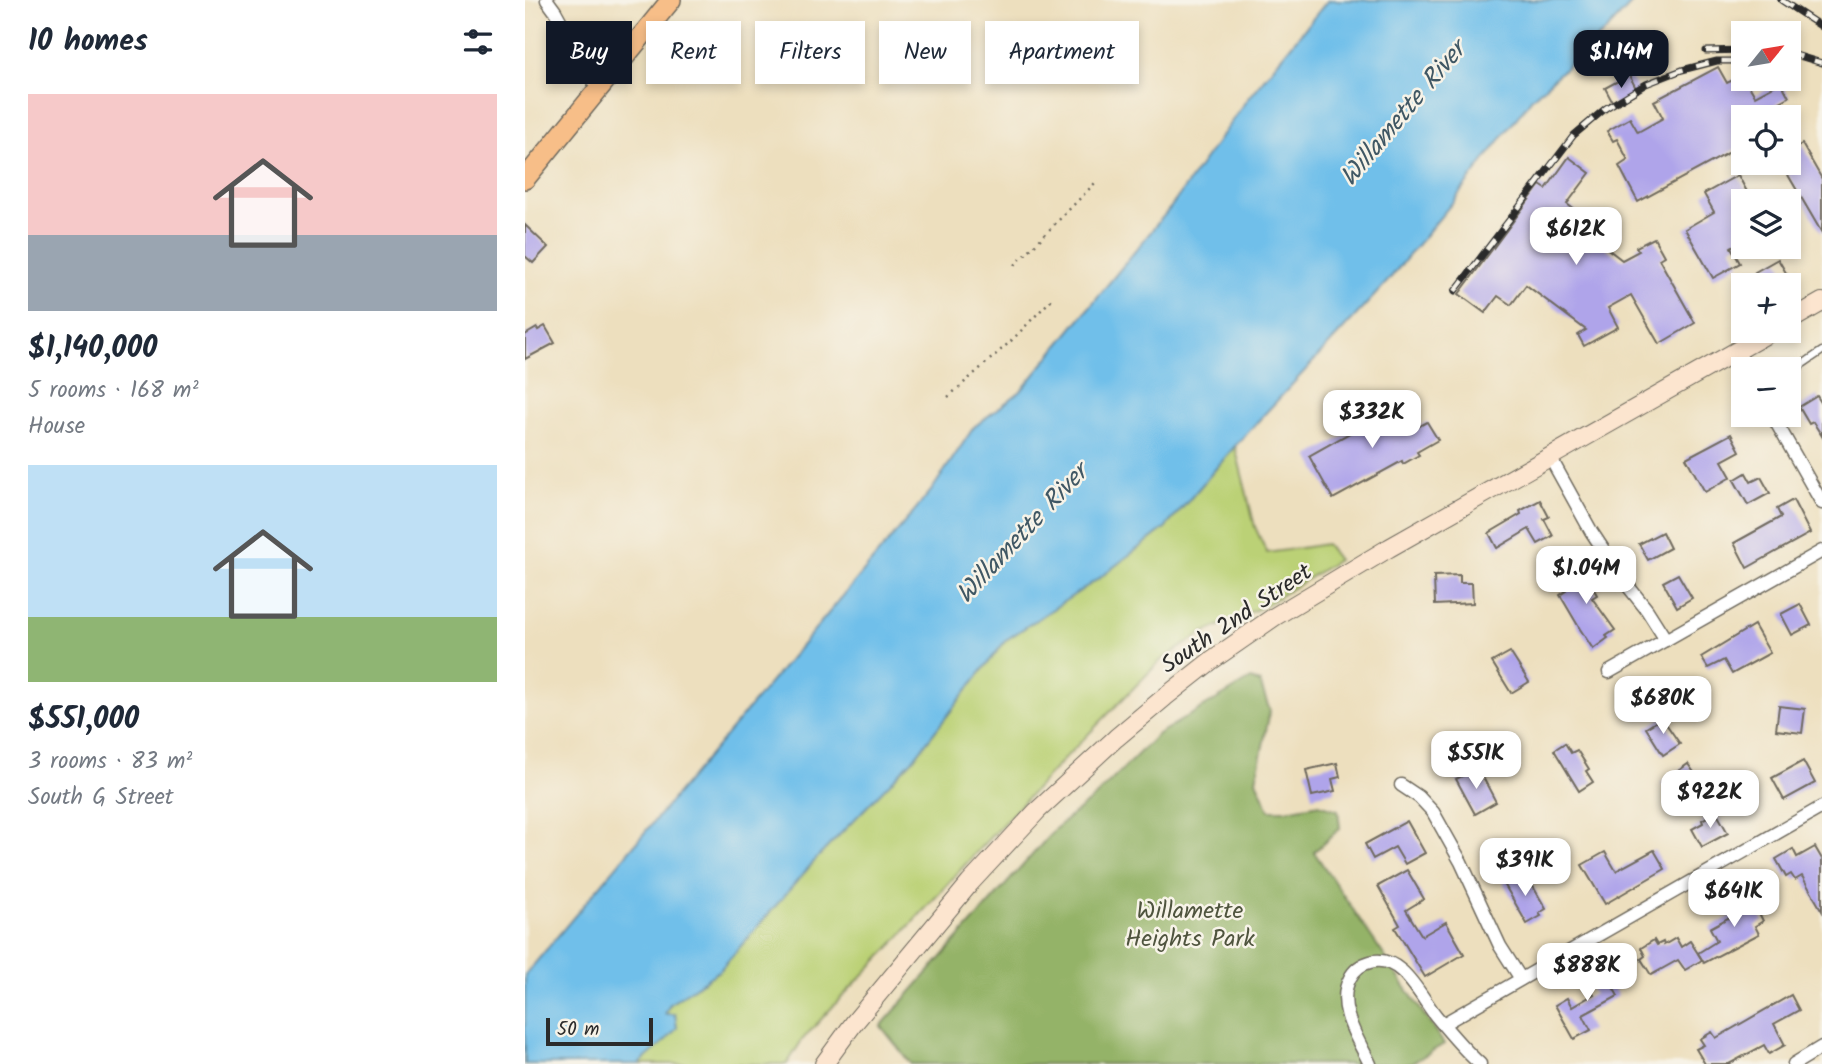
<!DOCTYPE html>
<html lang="en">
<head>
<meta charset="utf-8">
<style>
  body { margin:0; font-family:Kalam,sans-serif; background:#f6f6f7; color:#1f2937; height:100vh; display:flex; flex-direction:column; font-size:26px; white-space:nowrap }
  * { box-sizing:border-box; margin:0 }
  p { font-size:23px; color:#747a83 }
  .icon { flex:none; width:38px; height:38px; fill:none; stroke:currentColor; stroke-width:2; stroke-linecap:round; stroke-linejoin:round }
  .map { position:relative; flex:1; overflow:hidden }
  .sheet { display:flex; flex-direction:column; background:#fff; width:525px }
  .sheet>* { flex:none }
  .hud { position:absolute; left:21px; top:21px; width:665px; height:63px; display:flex; gap:14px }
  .needle { width:46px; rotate:60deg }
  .controls { position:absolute; left:1206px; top:21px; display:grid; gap:14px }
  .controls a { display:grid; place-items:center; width:70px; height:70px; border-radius:0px; background:#fff; box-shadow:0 4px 10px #0003; font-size:35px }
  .scale { position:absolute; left:21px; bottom:18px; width:107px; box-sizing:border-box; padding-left:7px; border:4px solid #2b2b2b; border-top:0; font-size:19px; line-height:24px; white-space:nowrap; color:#2b2b2b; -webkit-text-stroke:5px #f7f3e8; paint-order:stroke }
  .price { position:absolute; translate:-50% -60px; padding:0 16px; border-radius:14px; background:#fff; color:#222; font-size:23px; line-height:46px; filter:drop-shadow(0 2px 4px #0008) }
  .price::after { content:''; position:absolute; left:50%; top:42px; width:21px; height:16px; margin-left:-10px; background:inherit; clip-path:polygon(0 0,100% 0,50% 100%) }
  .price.selected { background:#111827; color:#fff }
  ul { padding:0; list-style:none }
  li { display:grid; align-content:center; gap:14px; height:371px; padding:0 28px }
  li span { display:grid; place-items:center; height:217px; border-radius:0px; color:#555 }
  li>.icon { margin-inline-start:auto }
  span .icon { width:126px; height:126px; fill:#fffc; stroke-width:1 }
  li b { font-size:30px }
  h2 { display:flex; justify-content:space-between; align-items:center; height:84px; padding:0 28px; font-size:30px }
  .pill { padding:0 24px; border-radius:0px; background:#fff; box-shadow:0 4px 10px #0003; font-size:24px; line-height:63px }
  .pill.selected { background:#111827; color:#fff }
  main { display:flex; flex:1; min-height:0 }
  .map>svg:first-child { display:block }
  .green { fill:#bbd176; stroke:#737e50; stroke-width:2 }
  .forest { fill:#94b367; stroke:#606f49; stroke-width:2 }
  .water { fill:#6fbfea; stroke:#4d758a; stroke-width:2 }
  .building { fill:#afa4ea }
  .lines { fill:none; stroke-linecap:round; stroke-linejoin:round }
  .lane-casing { stroke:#6f6a5e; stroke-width:9 }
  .street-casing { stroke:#6f6a5e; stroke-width:15 }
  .secondary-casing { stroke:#6f6a5e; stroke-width:20 }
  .primary-casing { stroke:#6f6a5e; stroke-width:22 }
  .path { stroke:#6f6a5e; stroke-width:2.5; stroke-dasharray:2 5; stroke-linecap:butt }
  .lane { stroke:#fff; stroke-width:6 }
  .street { stroke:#fff; stroke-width:12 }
  .secondary { stroke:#fce5cf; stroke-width:18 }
  .primary { stroke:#f7be88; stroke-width:19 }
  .rail-casing { stroke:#2b2b2b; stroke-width:7 }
  .rail { stroke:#f7f3e8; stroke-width:4.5; stroke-dasharray:13; stroke-linecap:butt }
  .labels { text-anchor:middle; stroke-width:5; stroke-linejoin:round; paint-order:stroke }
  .street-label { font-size:24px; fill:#2b2b2b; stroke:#f7f3e8 }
  .park-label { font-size:24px; fill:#4f543e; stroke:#f7f3e8 }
  .water-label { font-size:26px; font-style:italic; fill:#3f5764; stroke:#f7f3e8 }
</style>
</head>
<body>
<main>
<section class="sheet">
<h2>10 homes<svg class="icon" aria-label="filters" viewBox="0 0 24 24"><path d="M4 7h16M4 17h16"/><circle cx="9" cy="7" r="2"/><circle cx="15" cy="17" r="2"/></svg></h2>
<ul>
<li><span style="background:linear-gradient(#f6c9c9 65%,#9aa5b1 0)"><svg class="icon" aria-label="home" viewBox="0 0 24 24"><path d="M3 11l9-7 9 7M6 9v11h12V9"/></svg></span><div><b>$1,140,000</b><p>5 rooms · 168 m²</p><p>House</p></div></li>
<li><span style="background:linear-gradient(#bfe0f5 70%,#8fb573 0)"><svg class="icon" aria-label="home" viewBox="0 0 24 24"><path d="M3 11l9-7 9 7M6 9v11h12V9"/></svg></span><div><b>$551,000</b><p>3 rooms · 83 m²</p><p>South G Street</p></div></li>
</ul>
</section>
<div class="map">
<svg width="1297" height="1064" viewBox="0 0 1297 1064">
  <rect width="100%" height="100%" fill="#f7f3e8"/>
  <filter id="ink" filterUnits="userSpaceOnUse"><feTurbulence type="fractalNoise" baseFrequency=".0143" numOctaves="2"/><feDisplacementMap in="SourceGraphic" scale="14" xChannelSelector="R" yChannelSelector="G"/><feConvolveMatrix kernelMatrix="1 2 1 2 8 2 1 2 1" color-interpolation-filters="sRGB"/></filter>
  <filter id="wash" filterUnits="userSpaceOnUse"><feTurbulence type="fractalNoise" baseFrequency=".00686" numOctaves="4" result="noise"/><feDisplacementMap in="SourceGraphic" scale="28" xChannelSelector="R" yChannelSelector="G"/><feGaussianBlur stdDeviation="1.57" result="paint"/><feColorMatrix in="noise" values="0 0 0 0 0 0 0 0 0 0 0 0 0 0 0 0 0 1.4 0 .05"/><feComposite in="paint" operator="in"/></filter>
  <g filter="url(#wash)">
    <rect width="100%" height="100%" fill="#eddfbe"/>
    <path class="green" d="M710,446L730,527L742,553L801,544L813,560L737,607L678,633L635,661L537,761L458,845L369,943L312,1002L277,1040L262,1064H114L152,1028L150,1014L139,1015L145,1004L195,970L292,858L390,757L481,640L573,579L641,527Z"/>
    <path class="forest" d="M726,679L735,683L745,711L731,780L744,810H762L794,804L813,810L815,828L789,852L919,1044L885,1064H386L356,1026L530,829L572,795L633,734Z"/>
    <path class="water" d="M803,0H1110L1079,33L1007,98L927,203L862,282L710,446L641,527L573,579L481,640L390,757L292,858L195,970L145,1004L140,1014H150L152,1028C141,1042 127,1052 114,1064H0V975L406,491L449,427L496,391L646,207L723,98Z"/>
    <g id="blocks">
      <g class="building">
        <path d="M1193,67L1202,83L1210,79H1220L1230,96L1256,82L1264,97L1241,110L1245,117H1218V145L1113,202L1094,166L1103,160L1092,139L1088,141L1082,131L1105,118L1113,132L1138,118L1129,101Z"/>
        <path d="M1104,75L1113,92L1089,105L1080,88Z"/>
        <path d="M1277,144L1297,179V233L1256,163H1264V152Z"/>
        <path d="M1044,157L1065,173L1042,204L1068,224L1062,233L1097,260L1114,251L1111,247L1129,238L1139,256L1134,259L1170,323L1134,344L1106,295L1083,308L1093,327L1059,346L1053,335L1061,330L1001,285L986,305L973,296L960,313L934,294L1015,185L1021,189Z"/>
        <path d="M1213,175L1227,201H1218V240L1206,247L1215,263L1188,278L1160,229L1189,212L1179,194Z"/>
        <path d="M0,225L23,247L8,263L0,256Z"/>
        <path d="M1253,259L1268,285H1238L1230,272Z"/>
        <path d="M20,326L30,343L0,359V335L12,328L13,330Z"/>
        <path d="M1292,396L1297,404V436L1288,422L1284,424L1274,407Z"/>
        <path d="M880,402L893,427L902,422L913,440L892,452L894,455L878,464L877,461L808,499L784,456Z"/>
        <path d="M1206,434L1215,451L1197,461L1206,477L1180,492L1161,458Z"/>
        <path d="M1221,473L1226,482L1236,477L1245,493L1223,505L1209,480Z"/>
        <path d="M1015,500L1024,517L1019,519L1028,536L1013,544L1004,529L972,548L964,533L996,514L995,511Z"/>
        <path d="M1268,500L1285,533L1222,568L1209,543L1256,517L1252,509Z"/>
        <path d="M1137,532L1145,548L1123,560L1114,544Z"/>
        <path d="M1065,563L1073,576L1064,581L1072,595L1067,598L1090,630L1081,636L1083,638L1068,649L1055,629L1035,595L1041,591L1035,580Z"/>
        <path d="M1153,574L1167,598L1152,607L1138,582Z"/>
        <path d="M935,575V583H947L948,603L910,605L909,576Z"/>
        <path d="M1275,604L1286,625L1267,635L1256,614Z"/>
        <path d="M1229,625L1245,653L1207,674L1199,660L1183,668L1176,657Z"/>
        <path d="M985,652L1004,682L986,693L967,662Z"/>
        <path d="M1121,681L1129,697L1110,707L1101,692Z"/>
        <path d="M1254,706L1280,709L1277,733L1251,730Z"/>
        <path d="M1137,718L1155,744L1138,755L1121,728Z"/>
        <path d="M1040,743L1046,753L1052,750L1064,769L1061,771L1068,782L1054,791L1029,750Z"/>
        <path d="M1278,761L1290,783L1259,800L1247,778Z"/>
        <path d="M812,763L815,777L807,779L810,791L787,796L781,770Z"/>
        <path d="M1163,764L1178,785L1151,804L1136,783Z"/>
        <path d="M953,768L971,802L950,814L931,779Z"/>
        <path d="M1191,812L1203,833L1177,847L1167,829L1178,823L1177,820Z"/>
        <path d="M882,821L900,853L880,864L870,847L848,859L840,844Z"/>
        <path d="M1290,847L1297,859V911L1277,876L1270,880L1266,874L1261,877L1251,859L1268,849L1272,857Z"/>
        <path d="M1129,850L1140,869L1080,904L1057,865L1080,852L1091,871Z"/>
        <path d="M882,870L899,899L881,910L897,936L921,922L939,954L900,977L870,928L875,925L853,886Z"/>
        <path d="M992,873L1000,886L1006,883L1021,909L1014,913L1016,916L1002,924L978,882Z"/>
        <path d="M1225,895L1238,921L1230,926L1234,934L1179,963L1173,953L1192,941L1185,928L1210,914L1206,906Z"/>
        <path d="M1151,938L1156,947L1165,941L1177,960L1160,970L1153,960L1126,975L1116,959L1120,956L1116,948L1129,940L1132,945L1138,942L1139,945Z"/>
        <path d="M1076,966L1093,996L1058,1015L1066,1030L1049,1039L1030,1005L1042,998L1047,1007L1069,994L1059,975Z"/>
        <path d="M1266,995L1274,1010L1249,1024L1260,1045L1244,1054L1239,1045L1204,1064H1180L1171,1049L1179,1045L1175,1039L1187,1032L1191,1038Z"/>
      </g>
    </g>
  </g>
  <g filter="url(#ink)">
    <use href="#blocks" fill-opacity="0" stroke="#6f6a5e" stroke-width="2"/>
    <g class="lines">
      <defs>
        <path id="lane" d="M1264,385L1271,378L1275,366L1297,351"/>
        <g id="street">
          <path d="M22,0L30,11L73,89"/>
          <path d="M1212,351L1222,369"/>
          <path d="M1247,415L1297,503"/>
          <path d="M1025,457L1066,531L1099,581L1122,610L1141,640"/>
          <path d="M1084,672L1297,551"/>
          <path d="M876,785L894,797L908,812L936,862L975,946L996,979"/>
          <path d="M918,1024L1297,807"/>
          <path d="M845,1064C833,1039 810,1006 825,978C829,970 837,964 845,962C876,953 895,996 911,1016C925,1033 939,1050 955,1064"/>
          <path d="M1269,1064L1297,1047"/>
        </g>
        <g id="secondary">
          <path d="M1264,321L1297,302"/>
          <path d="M299,1064L329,1023L445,883L512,811L591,738L640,697L687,660L749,617L864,548L1247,331"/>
        </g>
        <path id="primary" d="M0,179L146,0"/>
      </defs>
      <use href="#lane" class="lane-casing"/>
      <use href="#street" class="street-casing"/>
      <use href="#secondary" class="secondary-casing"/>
      <use href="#primary" class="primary-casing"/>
      <g class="path">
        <path d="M490,265L571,182"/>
        <path d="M423,397L486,341L527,299"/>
      </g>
      <use href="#lane" class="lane"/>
      <use href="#street" class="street"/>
      <use href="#secondary" class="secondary"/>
      <use href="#primary" class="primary"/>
      <defs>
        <g id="rail">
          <path d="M1256,0L1297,27"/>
          <path d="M1181,51L1218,50"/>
          <path d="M1264,53L1297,63"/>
          <path d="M930,291L1049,135L1081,108L1121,84L1157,70L1192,61H1218"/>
        </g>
      </defs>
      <use href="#rail" class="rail-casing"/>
      <use href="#rail" class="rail"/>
    </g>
  </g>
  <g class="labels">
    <g class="street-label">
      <text transform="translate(711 618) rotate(-34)" y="8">South 2nd Street</text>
    </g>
    <g class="park-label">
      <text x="665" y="918">Willamette<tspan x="665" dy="28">Heights Park</tspan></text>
    </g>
    <g class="water-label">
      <text transform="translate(877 113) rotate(-50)" y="9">Willamette River</text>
      <text transform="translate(496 533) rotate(-47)" y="9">Willamette River</text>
    </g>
  </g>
</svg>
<div class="controls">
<a><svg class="needle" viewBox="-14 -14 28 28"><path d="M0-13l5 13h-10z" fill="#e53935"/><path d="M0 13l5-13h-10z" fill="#747a83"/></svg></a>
<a><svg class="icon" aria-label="locate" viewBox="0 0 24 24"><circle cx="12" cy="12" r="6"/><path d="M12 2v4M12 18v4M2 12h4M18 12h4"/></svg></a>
<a><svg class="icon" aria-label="layers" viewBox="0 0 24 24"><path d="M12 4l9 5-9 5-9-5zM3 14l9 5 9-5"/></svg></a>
<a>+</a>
<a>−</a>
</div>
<div class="scale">50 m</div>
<b class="price selected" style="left:1096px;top:90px">$1.14M</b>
<b class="price" style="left:1051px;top:267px">$612K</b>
<b class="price" style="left:847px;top:450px">$332K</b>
<b class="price" style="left:1061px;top:606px">$1.04M</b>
<b class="price" style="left:1138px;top:736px">$680K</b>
<b class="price" style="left:951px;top:791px">$551K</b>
<b class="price" style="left:1185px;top:830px">$922K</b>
<b class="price" style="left:1000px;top:898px">$391K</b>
<b class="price" style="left:1209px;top:929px">$641K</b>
<b class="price" style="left:1062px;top:1003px">$888K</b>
<div class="hud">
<a class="pill selected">Buy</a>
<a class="pill">Rent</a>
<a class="pill">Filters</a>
<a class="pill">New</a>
<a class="pill">Apartment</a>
</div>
</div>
</main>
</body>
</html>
